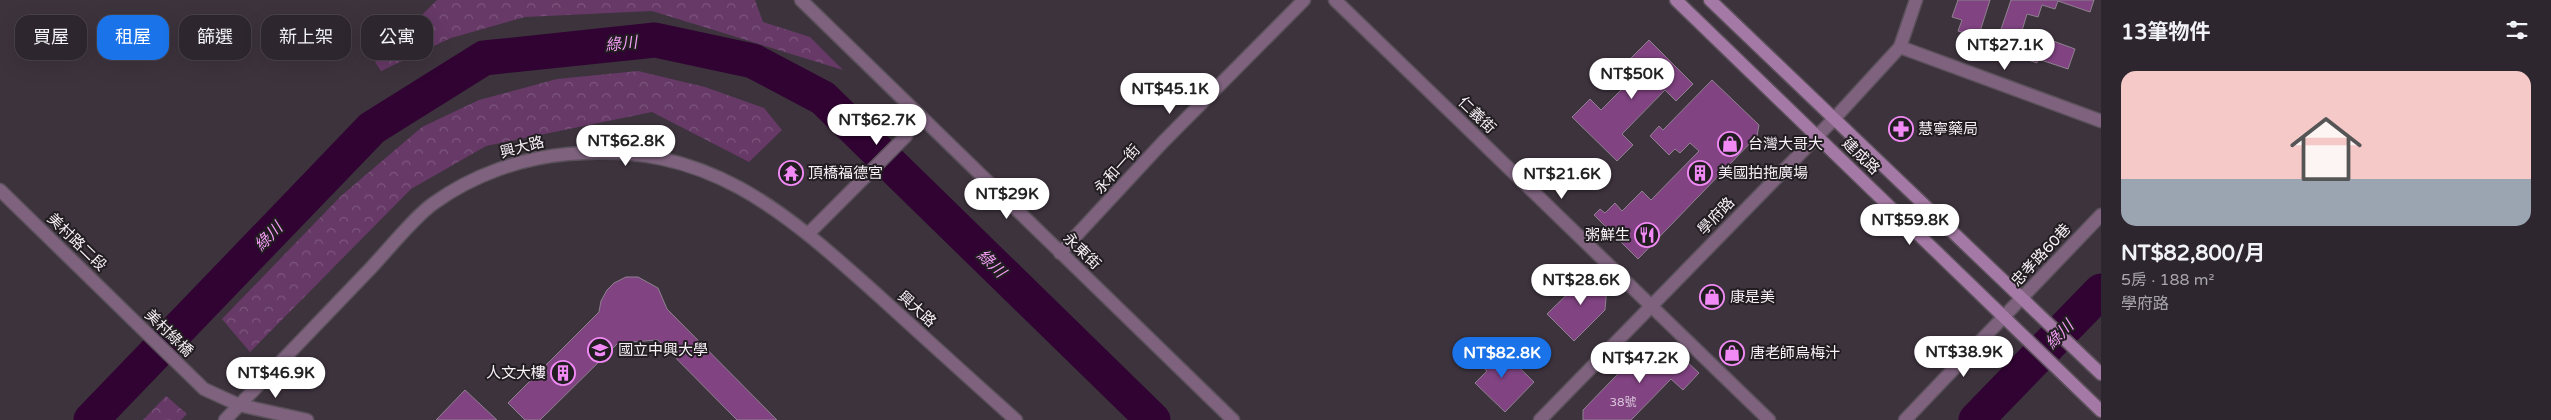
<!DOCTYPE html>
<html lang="zh-TW">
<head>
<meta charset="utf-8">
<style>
  body { margin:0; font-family:"Varela Round","Noto Sans TC",sans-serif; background:#362e36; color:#f1f3f6; height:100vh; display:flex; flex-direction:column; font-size:19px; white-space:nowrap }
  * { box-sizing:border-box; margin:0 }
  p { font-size:16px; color:#a7a5aa }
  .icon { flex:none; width:28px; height:28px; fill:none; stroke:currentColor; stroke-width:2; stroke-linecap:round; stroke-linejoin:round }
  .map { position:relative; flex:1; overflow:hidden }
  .drawer { display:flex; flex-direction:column; background:#2e262e; width:450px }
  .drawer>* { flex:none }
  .hud { position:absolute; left:15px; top:15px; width:475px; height:45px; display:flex; gap:10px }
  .price { position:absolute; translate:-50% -42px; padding:0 11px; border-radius:18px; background:#fff; color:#222; font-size:16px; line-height:32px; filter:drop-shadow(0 1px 2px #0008) }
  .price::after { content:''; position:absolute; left:50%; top:30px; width:15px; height:11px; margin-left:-8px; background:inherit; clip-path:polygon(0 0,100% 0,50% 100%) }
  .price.current { background:#1a73e8; color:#fff }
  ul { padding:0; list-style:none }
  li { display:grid; align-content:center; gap:10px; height:265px; padding:0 20px }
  li span { display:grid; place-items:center; height:155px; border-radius:15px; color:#555 }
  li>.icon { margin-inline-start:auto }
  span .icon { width:90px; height:90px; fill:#fffc; stroke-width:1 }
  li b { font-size:21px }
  h2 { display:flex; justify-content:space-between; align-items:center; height:60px; padding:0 20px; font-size:21px }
  .pill { padding:0 18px; border-radius:15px; background:#2e262e; box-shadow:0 5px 20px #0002,0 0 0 1px #49434a; font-size:18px; line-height:45px }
  .pill.current { background:#1a73e8; color:#fff }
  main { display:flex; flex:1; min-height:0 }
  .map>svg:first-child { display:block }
  .forest { fill:url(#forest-crowns) }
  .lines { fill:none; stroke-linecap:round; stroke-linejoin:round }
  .river { stroke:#300332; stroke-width:35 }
  .building { fill:#814382; stroke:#8e828e }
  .street-casing { stroke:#5b515b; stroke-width:15 }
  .secondary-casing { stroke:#5b515b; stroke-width:15 }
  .street { stroke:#7e627e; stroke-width:12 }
  .secondary { stroke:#a579a5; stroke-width:12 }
  .labels { text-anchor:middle; stroke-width:4; stroke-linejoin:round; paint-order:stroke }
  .number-label { font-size:12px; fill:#dac5d9 }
  .street-label { font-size:15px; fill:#f7f0f6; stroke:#211d21 }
  .poi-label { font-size:15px; fill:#f7f0f6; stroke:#211d21; text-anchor:start }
  .water-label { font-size:16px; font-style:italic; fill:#f59ef6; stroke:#211d21 }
</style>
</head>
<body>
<main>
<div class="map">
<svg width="2101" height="420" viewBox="0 0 2101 420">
  <defs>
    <pattern id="forest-crowns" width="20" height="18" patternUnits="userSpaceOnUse" patternTransform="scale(1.25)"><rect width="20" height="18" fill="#663967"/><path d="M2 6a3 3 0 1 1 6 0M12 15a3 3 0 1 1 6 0" fill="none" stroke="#7d567d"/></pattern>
  </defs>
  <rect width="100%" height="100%" fill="#3d333d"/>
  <g class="forest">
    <path d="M437,0H755L763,22L810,37L843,70L652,11L525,17L451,38L381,71L375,62Z"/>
    <path d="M638,71L705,87L764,108L782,130L749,162L652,112L486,146L411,189L250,352L222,319L341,196L422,127L479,100L557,79Z"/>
    <path d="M166,396L187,414L181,420H143Z"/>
  </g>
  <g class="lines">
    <g class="river">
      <path d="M91,420L372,128L484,58L655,40L753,61L823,98L1153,420"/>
      <path d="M1976,420L2101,291"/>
    </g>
  </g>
  <g class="building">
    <path d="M1958,0H1990L1976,44L1962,40L1964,33L1958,31L1962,20L1952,17Z"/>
    <path d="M2011,0H2094L2090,12L2058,1L2055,9L2042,5L2038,17L2027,14L2021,34L2044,42L2045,38L2075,49L2068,69L2038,59L2037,63L2013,55L2016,48L1997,41Z"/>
    <path d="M1649,40L1693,84L1676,101L1665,90L1622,134L1633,145L1617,161L1572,117L1590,99L1601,110L1642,69L1631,58Z"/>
    <path d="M1712,80L1759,125L1757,136L1638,259L1594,215L1600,209L1605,213L1615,203L1622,211L1642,191L1651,200L1699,151L1690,143L1680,153L1675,149L1669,155L1650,136L1659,126L1663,130Z"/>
    <path d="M1591,271L1607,286L1605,310L1574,341L1547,314Z"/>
    <path d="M626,277H638L658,288L667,309L777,420H737L658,340L618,343L540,420H525L508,403L599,312L601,301L607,290L614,283Z"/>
    <path d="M1495,344L1534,382L1505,412L1475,383L1487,371L1477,362Z"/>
    <path d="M1670,346L1699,373L1683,390L1671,379L1631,420H1583V410L1644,347Z"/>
    <path d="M465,390L497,420H436Z"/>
  </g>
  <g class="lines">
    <defs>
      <g id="street">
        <path d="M801,0L1233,420"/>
        <path d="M1335,0L1769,420"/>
        <path d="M1900,47L2101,121"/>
        <path d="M0,190L204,389L239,405L307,420"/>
        <path d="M809,233L906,136"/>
        <path d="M1060,253L1163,142L1304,0"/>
        <path d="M225,420C273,370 321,320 369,270C387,251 414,217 434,203C473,175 521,158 568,154C707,141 783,210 880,297C925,338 970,379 1016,420"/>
        <path d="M1540,420L1833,120L1900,47L1916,0"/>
        <path d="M1905,420L2101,215"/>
      </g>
      <g id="secondary">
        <path d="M1676,0L2101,411"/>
        <path d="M1710,0L2101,374"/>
      </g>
    </defs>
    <use href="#street" class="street-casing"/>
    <use href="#secondary" class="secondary-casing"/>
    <use href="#street" class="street"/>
    <use href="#secondary" class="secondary"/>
  </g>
  <defs>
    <symbol id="pharmacy-ring" viewBox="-11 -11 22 22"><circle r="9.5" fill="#211d21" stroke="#f18af4" stroke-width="1.5"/><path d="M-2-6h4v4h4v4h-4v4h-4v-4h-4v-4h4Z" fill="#f18af4"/></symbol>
    <symbol id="shop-ring" viewBox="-11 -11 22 22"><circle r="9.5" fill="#211d21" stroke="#f18af4" stroke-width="1.5"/><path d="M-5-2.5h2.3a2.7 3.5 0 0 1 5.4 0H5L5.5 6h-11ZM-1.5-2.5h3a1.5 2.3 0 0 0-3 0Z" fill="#f18af4"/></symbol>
    <symbol id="temple-ring" viewBox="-11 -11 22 22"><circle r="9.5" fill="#211d21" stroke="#f18af4" stroke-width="1.5"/><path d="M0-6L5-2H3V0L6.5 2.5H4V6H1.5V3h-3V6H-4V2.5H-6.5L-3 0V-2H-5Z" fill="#f18af4"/></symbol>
    <symbol id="building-ring" viewBox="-11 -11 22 22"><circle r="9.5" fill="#211d21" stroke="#f18af4" stroke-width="1.5"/><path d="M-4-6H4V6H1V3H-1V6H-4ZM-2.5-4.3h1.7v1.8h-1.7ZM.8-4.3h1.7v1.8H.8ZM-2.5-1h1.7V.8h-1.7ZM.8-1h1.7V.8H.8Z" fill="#f18af4"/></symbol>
    <symbol id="restaurant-ring" viewBox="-11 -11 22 22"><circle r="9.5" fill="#211d21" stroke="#f18af4" stroke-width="1.5"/><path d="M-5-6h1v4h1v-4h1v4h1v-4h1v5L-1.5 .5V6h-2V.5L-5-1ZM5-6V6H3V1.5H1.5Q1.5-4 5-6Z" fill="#f18af4"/></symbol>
    <symbol id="university-ring" viewBox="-11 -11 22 22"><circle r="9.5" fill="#211d21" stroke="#f18af4" stroke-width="1.5"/><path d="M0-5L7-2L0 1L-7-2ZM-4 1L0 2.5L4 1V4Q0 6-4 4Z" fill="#f18af4"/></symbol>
  </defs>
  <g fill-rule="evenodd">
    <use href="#pharmacy-ring" x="1887" y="115" width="28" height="28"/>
    <use href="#shop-ring" x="1716" y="130" width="28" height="28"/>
    <use href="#temple-ring" x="777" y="159" width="28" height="28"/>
    <use href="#building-ring" x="1686" y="159" width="28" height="28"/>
    <use href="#restaurant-ring" x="1633" y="221" width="28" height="28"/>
    <use href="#shop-ring" x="1698" y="283" width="28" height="28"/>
    <use href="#university-ring" x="586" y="336" width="28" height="28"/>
    <use href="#shop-ring" x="1718" y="339" width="28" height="28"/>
    <use href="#building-ring" x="549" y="359" width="28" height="28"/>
  </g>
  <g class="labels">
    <g class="number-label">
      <text x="1623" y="406">38號</text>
    </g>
    <g class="street-label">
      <text transform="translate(1477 115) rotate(44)" y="5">仁義街</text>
      <text transform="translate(522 147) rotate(-15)" y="5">興大路</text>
      <text transform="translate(1861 156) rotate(44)" y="5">建成路</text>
      <text transform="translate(1117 169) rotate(-48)" y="5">永和一街</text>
      <text transform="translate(1716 216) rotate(-46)" y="5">學府路</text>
      <text transform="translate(77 242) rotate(44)" y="5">美村路二段</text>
      <text transform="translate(1082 251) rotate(44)" y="5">永東街</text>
      <text transform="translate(2041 255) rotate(-47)" y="5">忠孝路60巷</text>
      <text transform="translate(917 309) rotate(42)" y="5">興大路</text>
      <text transform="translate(169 333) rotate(44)" y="5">美村綠橋</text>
    </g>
    <g class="poi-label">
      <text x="1918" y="134">慧寧藥局</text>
      <text x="1748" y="149">台灣大哥大</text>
      <text x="808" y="178">頂橋福德宮</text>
      <text x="1718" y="178">美國拍拖廣場</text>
      <text x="1630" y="240" text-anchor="end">粥鮮生</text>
      <text x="1730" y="302">康是美</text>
      <text x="618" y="355">國立中興大學</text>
      <text x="1750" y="358">唐老師烏梅汁</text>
      <text x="546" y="378" text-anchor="end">人文大樓</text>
    </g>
    <g class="water-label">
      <text transform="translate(621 43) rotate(-6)" y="6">綠川</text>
      <text transform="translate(268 236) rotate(-46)" y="6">綠川</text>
      <text transform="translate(992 263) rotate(44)" y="6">綠川</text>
      <text transform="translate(2059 334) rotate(-46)" y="6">綠川</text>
    </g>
  </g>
</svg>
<b class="price" style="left:2005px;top:71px">NT$27.1K</b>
<b class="price" style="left:1632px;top:100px">NT$50K</b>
<b class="price" style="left:1170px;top:115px">NT$45.1K</b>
<b class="price" style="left:877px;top:146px">NT$62.7K</b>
<b class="price" style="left:626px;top:167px">NT$62.8K</b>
<b class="price" style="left:1562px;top:200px">NT$21.6K</b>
<b class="price" style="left:1007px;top:220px">NT$29K</b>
<b class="price" style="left:1910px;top:246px">NT$59.8K</b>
<b class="price" style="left:1581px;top:306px">NT$28.6K</b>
<b class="price" style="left:1964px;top:378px">NT$38.9K</b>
<b class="price current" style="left:1502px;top:379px">NT$82.8K</b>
<b class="price" style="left:1640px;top:384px">NT$47.2K</b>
<b class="price" style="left:276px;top:399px">NT$46.9K</b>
<div class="hud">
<a class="pill">買屋</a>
<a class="pill current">租屋</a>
<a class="pill">篩選</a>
<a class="pill">新上架</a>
<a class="pill">公寓</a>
</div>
</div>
<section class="drawer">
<h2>13筆物件<svg class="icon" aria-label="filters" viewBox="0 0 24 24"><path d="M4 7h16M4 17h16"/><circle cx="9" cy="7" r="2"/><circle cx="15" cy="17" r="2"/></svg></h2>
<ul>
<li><span style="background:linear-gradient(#f6c9c9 70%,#9aa5b1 0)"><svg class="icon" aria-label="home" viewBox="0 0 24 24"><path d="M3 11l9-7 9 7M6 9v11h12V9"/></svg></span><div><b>NT$82,800/月</b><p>5房 · 188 m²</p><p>學府路</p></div></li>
</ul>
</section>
</main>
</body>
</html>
